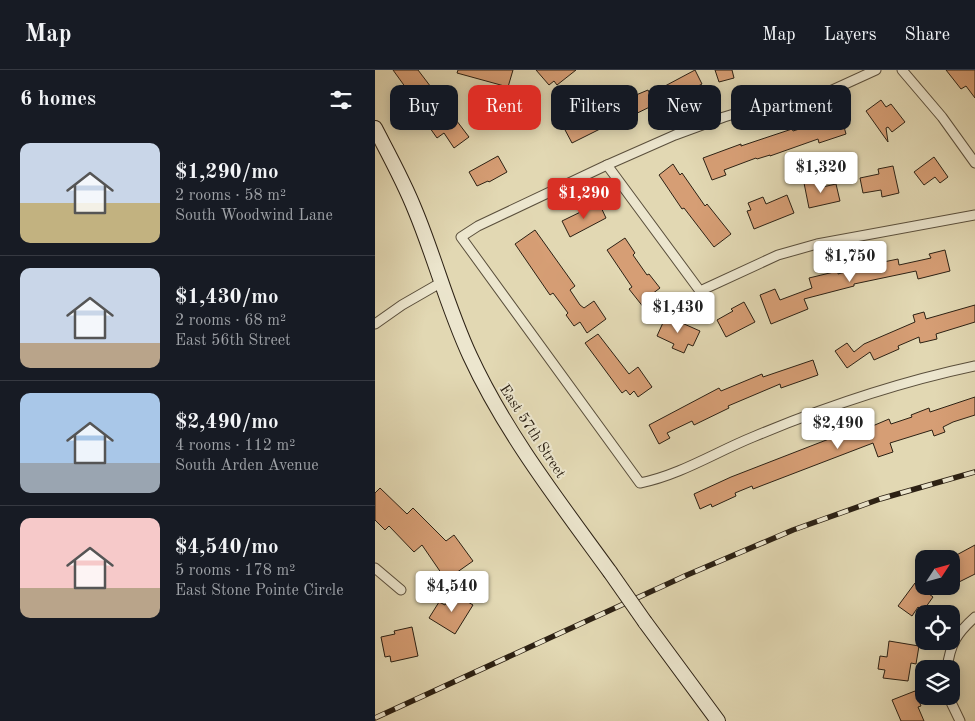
<!DOCTYPE html>
<html lang="en">
<head>
<meta charset="utf-8">
<style>
  body { margin:0; font-family:"Old Standard TT",serif; background:#20242c; color:#f1f3f6; height:100vh; display:flex; flex-direction:column; font-size:19px; white-space:nowrap }
  * { box-sizing:border-box; margin:0 }
  p { font-size:16px; color:#9ea1a6 }
  .icon { flex:none; width:28px; height:28px; fill:none; stroke:currentColor; stroke-width:2; stroke-linecap:round; stroke-linejoin:round }
  .map { position:relative; flex:1; overflow:hidden }
  .details { display:flex; flex-direction:column; background:#171b24; width:375px }
  .details>* { flex:none }
  .guide { position:absolute; left:15px; top:15px; width:475px; height:45px; display:flex; gap:10px }
  .needle { width:32px; rotate:54deg }
  .controls { position:absolute; left:540px; top:480px; display:grid; gap:10px }
  .controls a { display:grid; place-items:center; width:45px; height:45px; border-radius:10px; background:#171b24; box-shadow:0 2px 12px #0003; font-size:25px }
  .price { position:absolute; translate:-50% -42px; padding:0 11px; border-radius:5px; background:#fff; color:#222; font-size:16px; line-height:32px; filter:drop-shadow(0 1px 2px #0008) }
  .price::after { content:''; position:absolute; left:50%; top:30px; width:15px; height:11px; margin-left:-8px; background:inherit; clip-path:polygon(0 0,100% 0,50% 100%) }
  .price.active { background:#d93025; color:#fff }
  ul { padding:0; list-style:none }
  li { display:flex; align-items:center; gap:15px; height:125px; padding:0 20px }
  li+li { border-top:1px solid #363941 }
  li span { display:grid; place-items:center; flex:none; width:140px; height:100px; border-radius:10px; color:#555 }
  li>.icon { margin-inline-start:auto }
  span .icon { width:60px; height:60px; fill:#fffc; stroke-width:1 }
  li b { font-size:21px }
  h2 { display:flex; justify-content:space-between; align-items:center; height:60px; padding:0 20px; font-size:21px }
  .tag { padding:0 18px; border-radius:10px; background:#171b24; box-shadow:0 2px 12px #0003; font-size:18px; line-height:45px }
  .tag.active { background:#d93025; color:#fff }
  header { display:flex; align-items:center; gap:30px; box-sizing:border-box; height:70px; padding:0 25px; background:#171b24; border-bottom:1px solid #363941 }
  header strong { font-size:24px }
  nav { display:flex; gap:28px; margin-inline-start:auto; font-size:18px }
  main { display:flex; flex:1; min-height:0 }
  .map>svg:first-child { display:block }
  .building { fill:#d69e75; stroke:#2c2114 }
  .lines { fill:none; stroke-linecap:round; stroke-linejoin:round }
  .minor-casing { stroke:#5a4f3c; stroke-width:11 }
  .secondary-casing { stroke:#2c2114; stroke-width:16 }
  .minor { stroke:#ece6ce; stroke-width:9 }
  .secondary { stroke:#ece6ce; stroke-width:14 }
  .rail-casing { stroke:#2c2114; stroke-width:5.5 }
  .rail { stroke:#ece6ce; stroke-width:4; stroke-dasharray:11; stroke-linecap:butt }
  .secondary-bridge-casing { stroke:#2c2114; stroke-width:16; stroke-linecap:butt }
  .secondary-bridge { stroke:#ece6ce; stroke-width:14 }
  .labels { text-anchor:middle; stroke-width:4; stroke-linejoin:round; paint-order:stroke }
  .street-label { font-size:15px; fill:#2c2114; stroke:#ece6ce }
</style>
</head>
<body>
<header>
<strong>Map</strong>
<nav><a>Map</a><a>Layers</a><a>Share</a></nav>
</header>
<main>
<section class="details">
<h2>6 homes<svg class="icon" aria-label="filters" viewBox="0 0 24 24"><path d="M4 7h16M4 17h16"/><circle cx="9" cy="7" r="2"/><circle cx="15" cy="17" r="2"/></svg></h2>
<ul>
<li><span style="background:linear-gradient(#c9d6e8 60%,#c2b280 0)"><svg class="icon" aria-label="home" viewBox="0 0 24 24"><path d="M3 11l9-7 9 7M6 9v11h12V9"/></svg></span><div><b>$1,290/mo</b><p>2 rooms · 58 m²</p><p>South Woodwind Lane</p></div></li>
<li><span style="background:linear-gradient(#c9d6e8 75%,#b9a48a 0)"><svg class="icon" aria-label="home" viewBox="0 0 24 24"><path d="M3 11l9-7 9 7M6 9v11h12V9"/></svg></span><div><b>$1,430/mo</b><p>2 rooms · 68 m²</p><p>East 56th Street</p></div></li>
<li><span style="background:linear-gradient(#a9c7e8 70%,#9aa5b1 0)"><svg class="icon" aria-label="home" viewBox="0 0 24 24"><path d="M3 11l9-7 9 7M6 9v11h12V9"/></svg></span><div><b>$2,490/mo</b><p>4 rooms · 112 m²</p><p>South Arden Avenue</p></div></li>
<li><span style="background:linear-gradient(#f6c9c9 70%,#b9a48a 0)"><svg class="icon" aria-label="home" viewBox="0 0 24 24"><path d="M3 11l9-7 9 7M6 9v11h12V9"/></svg></span><div><b>$4,540/mo</b><p>5 rooms · 178 m²</p><p>East Stone Pointe Circle</p></div></li>
</ul>
</section>
<div class="map">
<svg width="600" height="651" viewBox="0 0 600 651">
  <rect width="100%" height="100%" fill="#e2d8b3"/>
  <filter id="stains"><feTurbulence type="fractalNoise" baseFrequency=".004" numOctaves="4"/><feColorMatrix values="0 0 0 0 .2 0 0 0 0 .09 0 0 0 0 .02 0 0 0 .5 -.17"/></filter>
  <radialGradient id="worn" r=".72"><stop offset=".6" stop-color="#630" stop-opacity="0"/><stop offset="1" stop-color="#630" stop-opacity=".3"/></radialGradient>
  <g class="building">
    <path d="M18,0H43L94,67L79,78L69,63L62,68L28,20L31,18Z"/>
    <path d="M83,0H138L133,17L82,3Z"/>
    <path d="M161,0H201L182,15L179,11L174,15Z"/>
    <path d="M320,0L327,14L293,32L291,29L244,52L243,50L197,73L189,58L199,52L198,48L207,44L204,39L219,32L224,41L260,23L261,25L273,20L275,24Z"/>
    <path d="M340,0H357L359,8L344,12Z"/>
    <path d="M571,0H600V28L591,16L586,19Z"/>
    <path d="M506,30L511,37L516,34L530,52L517,62L513,57L511,58L513,72L491,41Z"/>
    <path d="M466,46L471,64L444,73L443,69L395,86V85L382,89L381,88L349,100L351,105L337,110L328,88L366,74V76L417,59L418,61Z"/>
    <path d="M123,86L132,102L114,112L113,111L102,116L94,102Z"/>
    <path d="M559,87L573,107L565,113L560,107L549,115L539,102Z"/>
    <path d="M298,94L305,105L307,103L330,136L332,134L356,164L339,177L309,138L307,139L284,105Z"/>
    <path d="M518,96L524,123L507,127L506,120L488,123L485,108L504,104L503,99Z"/>
    <path d="M441,110L443,118L461,114L465,131L434,138L429,113Z"/>
    <path d="M412,125L419,143L379,159L372,141L376,140L373,133L388,127L391,134Z"/>
    <path d="M224,133L231,148L195,167L187,151Z"/>
    <path d="M160,160L200,216L195,220L205,235L209,238L219,231L231,249L212,263L205,252L199,256L191,245L193,243L178,223L175,225L140,174Z"/>
    <path d="M250,168L260,183L258,185L272,205L274,204L285,218L277,224L289,239L277,248L254,219L257,217L232,180Z"/>
    <path d="M570,180L575,201L543,209L541,201L479,214V216L429,229L433,239L396,254L385,225L400,219L405,230L437,218L434,208L463,201V204L484,198V197L523,189L524,195L556,188L554,184Z"/>
    <path d="M369,232L380,252L351,267L342,250L358,241L356,239Z"/>
    <path d="M600,235V252L561,264L562,269L545,273L544,267L523,276L524,279L499,290L495,282L472,298L460,281L472,273L479,282L489,274L540,252L538,245L549,242L551,249Z"/>
    <path d="M291,246L325,261L318,276L313,274L309,283L297,278L299,274L282,266Z"/>
    <path d="M223,264L254,304L263,297L277,317L263,327L259,321L255,325L251,320L247,323L210,273Z"/>
    <path d="M438,290L443,305L406,318L405,314L353,336L354,338L319,355L317,351L292,363L295,368L284,374L274,355L344,318L346,321L387,304L388,307Z"/>
    <path d="M600,327V345L578,352L568,357L570,362L559,366L557,360L515,373L518,382L503,387L498,373L378,419L377,416L360,423L361,426L337,437L336,434L325,439L319,424L356,407L472,362L474,366L514,349L516,354L537,347L536,345L554,338L555,342Z"/>
    <path d="M5,418L32,444L38,438L71,471L79,465L98,491L71,510L47,475L39,482L14,456L10,460L0,450V423Z"/>
    <path d="M600,475V504L576,516V488Z"/>
    <path d="M540,513L558,527L548,541L543,537L537,546L523,536Z"/>
    <path d="M78,523L98,535L80,564L54,548L64,532L70,535Z"/>
    <path d="M37,557L43,586L16,592L15,586L10,587L6,567L20,564L19,561Z"/>
    <path d="M514,571L544,576L541,594L536,593L533,611L508,608L510,600L503,599L505,586L512,587Z"/>
    <path d="M540,621L546,636L543,637L549,651H526L517,630Z"/>
  </g>
  <g class="lines">
    <defs>
      <g id="minor">
        <path d="M501,0L455,21L385,36L349,47L300,65L232,95L103,156L86,167L265,413C305,405 341,382 378,367C450,337 524,312 600,296"/>
        <path d="M527,0L567,47L600,93"/>
        <path d="M232,95L325,221L403,185L442,174L600,145"/>
        <path d="M0,254L27,235L67,212"/>
        <path d="M0,498L26,520"/>
        <path d="M572,599C575,574 582,563 600,547"/>
        <path d="M573,626L585,651"/>
      </g>
      <g id="secondary">
        <path d="M0,58C14,85 29,112 40,140C60,188 73,239 95,286C131,364 185,433 235,502"/>
        <path d="M270,552L343,651"/>
      </g>
    </defs>
    <use href="#minor" class="minor-casing"/>
    <use href="#secondary" class="secondary-casing"/>
    <use href="#minor" class="minor"/>
    <use href="#secondary" class="secondary"/>
    <defs>
      <path id="rail" d="M0,648L312,505L418,460L505,429L600,402"/>
    </defs>
    <use href="#rail" class="rail-casing"/>
    <use href="#rail" class="rail"/>
    <defs>
      <path id="secondary-bridge" d="M235,502L270,552"/>
    </defs>
    <use href="#secondary-bridge" class="secondary-bridge-casing"/>
    <use href="#secondary-bridge" class="secondary-bridge"/>
  </g>
  <g class="labels">
    <g class="street-label">
      <text transform="translate(158 361) rotate(57)" y="5">East 57th Street</text>
    </g>
  </g>
  <rect width="100%" height="100%" filter="url(#stains)"/>
  <rect width="100%" height="100%" fill="url(#worn)"/>
</svg>
<div class="controls">
<a><svg class="needle" viewBox="-14 -14 28 28"><path d="M0-13l5 13h-10z" fill="#e53935"/><path d="M0 13l5-13h-10z" fill="#9ea1a6"/></svg></a>
<a><svg class="icon" aria-label="locate" viewBox="0 0 24 24"><circle cx="12" cy="12" r="6"/><path d="M12 2v4M12 18v4M2 12h4M18 12h4"/></svg></a>
<a><svg class="icon" aria-label="layers" viewBox="0 0 24 24"><path d="M12 4l9 5-9 5-9-5zM3 14l9 5 9-5"/></svg></a>
</div>
<b class="price" style="left:446px;top:124px">$1,320</b>
<b class="price active" style="left:209px;top:150px">$1,290</b>
<b class="price" style="left:475px;top:213px">$1,750</b>
<b class="price" style="left:303px;top:264px">$1,430</b>
<b class="price" style="left:463px;top:380px">$2,490</b>
<b class="price" style="left:77px;top:543px">$4,540</b>
<div class="guide">
<a class="tag">Buy</a>
<a class="tag active">Rent</a>
<a class="tag">Filters</a>
<a class="tag">New</a>
<a class="tag">Apartment</a>
</div>
</div>
</main>
</body>
</html>
